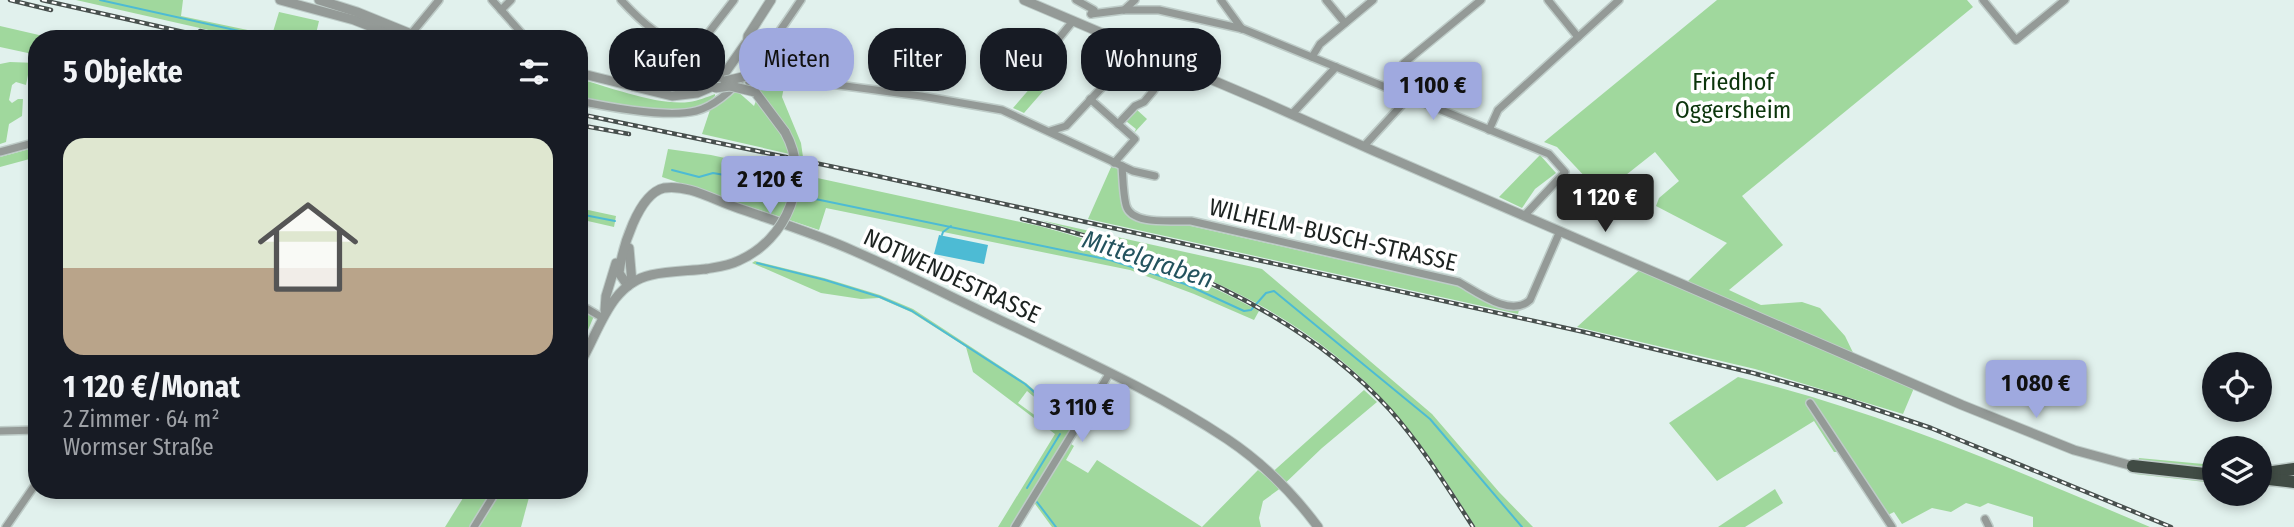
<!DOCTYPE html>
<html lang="de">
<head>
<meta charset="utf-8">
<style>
  body { margin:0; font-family:"Fira Sans Condensed",sans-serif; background:#242831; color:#f1f3f6; height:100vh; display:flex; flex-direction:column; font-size:26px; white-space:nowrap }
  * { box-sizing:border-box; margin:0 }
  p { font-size:23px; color:#9ea1a6 }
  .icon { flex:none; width:38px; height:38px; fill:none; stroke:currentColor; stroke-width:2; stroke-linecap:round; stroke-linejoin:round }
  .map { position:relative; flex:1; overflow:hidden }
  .sheet { position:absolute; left:28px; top:30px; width:560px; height:469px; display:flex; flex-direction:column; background:#171b24; border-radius:28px; box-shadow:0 4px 10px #0003 }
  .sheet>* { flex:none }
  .banner { position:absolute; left:609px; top:28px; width:665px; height:63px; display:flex; gap:14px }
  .controls { position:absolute; left:2202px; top:352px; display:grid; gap:14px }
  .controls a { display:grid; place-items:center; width:70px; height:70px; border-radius:50%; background:#171b24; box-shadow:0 4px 10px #0003; font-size:35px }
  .price { position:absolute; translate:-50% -60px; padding:0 16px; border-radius:7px; background:#9fa9df; color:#111; font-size:23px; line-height:46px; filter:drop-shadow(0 2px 4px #0008) }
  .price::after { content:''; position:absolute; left:50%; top:42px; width:21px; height:16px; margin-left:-10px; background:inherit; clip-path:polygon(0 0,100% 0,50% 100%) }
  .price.current { background:#222; color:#fff }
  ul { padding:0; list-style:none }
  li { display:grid; align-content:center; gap:14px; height:371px; padding:0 35px }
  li+li { border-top:2px solid #363941 }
  li span { display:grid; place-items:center; height:217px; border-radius:21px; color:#555 }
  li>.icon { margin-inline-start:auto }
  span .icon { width:126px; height:126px; fill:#fffc; stroke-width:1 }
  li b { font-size:30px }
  h2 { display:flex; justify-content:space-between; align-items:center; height:84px; padding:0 35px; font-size:30px }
  .tag { padding:0 24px; border-radius:28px; background:#171b24; box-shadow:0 4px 10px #0003; font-size:24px; line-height:63px }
  .tag.current { background:#9fa9df; color:#111 }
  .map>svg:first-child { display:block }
  .green { fill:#a0d89d; fill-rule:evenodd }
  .water { fill:#4dbbd4 }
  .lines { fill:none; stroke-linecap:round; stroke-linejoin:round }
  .stream { stroke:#4dbbd4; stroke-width:2 }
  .minor-casing { stroke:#beccc8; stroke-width:10 }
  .tertiary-casing { stroke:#beccc8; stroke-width:11 }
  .trunk-casing { stroke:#beccc8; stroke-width:15 }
  .minor { stroke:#949a97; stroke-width:7 }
  .tertiary { stroke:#949a97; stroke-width:9 }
  .trunk { stroke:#414c45; stroke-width:12 }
  .rail-casing { stroke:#48504e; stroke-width:4.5 }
  .rail { stroke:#fff; stroke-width:2; stroke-dasharray:5; stroke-linecap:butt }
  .tertiary-bridge-casing { stroke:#beccc8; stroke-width:11; stroke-linecap:butt }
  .tertiary-bridge { stroke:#949a97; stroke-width:9 }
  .labels { text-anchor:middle; stroke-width:7; stroke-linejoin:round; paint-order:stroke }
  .park-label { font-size:24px; fill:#0c350c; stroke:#fff }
  .street-label { font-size:24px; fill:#1c2220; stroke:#fff }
  .water-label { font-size:26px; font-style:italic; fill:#24535e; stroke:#fff }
</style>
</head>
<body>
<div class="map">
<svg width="2294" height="527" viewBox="0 0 2294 527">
  <rect width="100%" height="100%" fill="#e1f1ed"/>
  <g class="green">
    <path d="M76,0H183L181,16L272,35L279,12L319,21L315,38H244Z"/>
    <path d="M1717,0H1967L1973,7L1742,196L1783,245L1729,290L1761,305L1802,302L1820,308L1845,336L1860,367L1914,388L1903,414L1755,369L1577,327L1646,264L1687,282L1727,243L1656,206L1659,198L1679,181L1655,152L1607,190L1590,182L1557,147L1544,142Z"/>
    <path d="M0,26L52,38H37V55L0,47Z"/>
    <path d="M1029,48L1058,74L1024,113L1013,108L1032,86L1012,68Z"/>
    <path d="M10,62L37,63V77L28,75L26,85L16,82L12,85L9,100L12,103L18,99H23L22,116L9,124L6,142L0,144V64Z"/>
    <path d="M579,79C610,87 658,106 689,102C698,101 707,97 715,94V96C710,101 703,105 696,107C671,114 605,103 579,96Z"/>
    <path d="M764,79L785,82L782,97L801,143L803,157L702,134L710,110L736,90L754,106Z"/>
    <path d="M1136,109L1147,119L1134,133L1136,129L1126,121L1123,123Z"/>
    <path d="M37,147V157L0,167V157Z"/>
    <path d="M668,149L711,155L1039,226C1115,246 1190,273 1259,311L1254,320L1194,294L1130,270L826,208L819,230L662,177Z"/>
    <path d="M1540,155L1556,173L1535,189L1522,208L1499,197Z"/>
    <path d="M1112,165L1119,168C1120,178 1119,200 1123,208C1132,229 1171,224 1191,226L1457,286C1476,296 1497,310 1519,310L1518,314L1088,219Z"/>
    <path d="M579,208L616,216L614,227L579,219Z"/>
    <path d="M1040,220L1262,269L1432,414L1499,492L1533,527H1475C1450,486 1424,446 1392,410C1304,307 1167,256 1040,220Z"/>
    <path d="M755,261L824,278L880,295L913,309L1026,383L1073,424L1064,439L1074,446L1066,460L1088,473L1097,460L1202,527L1258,470L1267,477L1364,390L1377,402L1322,448L1278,490L1263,501L1259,518L1261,527H1052L1030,497L1013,527H998L1055,434L973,372L966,347L911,312L879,298L861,299L821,293L752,263ZM1027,391L1062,420L1055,430L1018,403Z"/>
    <path d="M579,308L594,316L579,351V317L581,314Z"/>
    <path d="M1738,377C1880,411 2015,470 2150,527H2033V517L1988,503L1980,507L1966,503L1951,512L1932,508L1902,524L1894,512L1888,515L1846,452H1834L1814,421L1717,481L1669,423Z"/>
    <path d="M2139,458L2214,465V483L2135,474Z"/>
    <path d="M1775,489L1783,503L1745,527H1718Z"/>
    <path d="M468,490H531L521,527H445Z"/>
  </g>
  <path class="water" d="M939,235L988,245L984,264L934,254Z"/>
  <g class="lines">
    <g class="stream">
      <path d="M100,0L271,38"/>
      <path d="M672,170L699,177L713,173L736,177L744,185L790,194"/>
      <path d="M796,195L1110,260L1185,284L1244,311L1251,310L1266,293L1274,291L1430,419L1522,527"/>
      <path d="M579,214L615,221"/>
      <path d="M942,235L943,232L951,226"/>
      <path d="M757,263L825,280L880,297L912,311L1025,384L1067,421L1065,426"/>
      <path d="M1027,488L1060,434"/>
      <path d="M1037,502L1056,527"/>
    </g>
    <defs>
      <g id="minor">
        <path d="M492,0L526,38"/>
        <path d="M621,0C644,25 662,39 693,53L734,0"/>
        <path d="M1076,0L1094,10L1091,14"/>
        <path d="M1221,0L1242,29"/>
        <path d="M1326,0L1345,23"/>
        <path d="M1548,0L1578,37"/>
        <path d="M1983,0L2016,40L2065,0"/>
        <path d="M501,10L511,0"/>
        <path d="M1124,10L1135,0"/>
        <path d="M1091,14L1123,10H1159L1243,29L1549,154L1565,172L1524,216"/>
        <path d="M411,34L439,0"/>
        <path d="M1312,57L1320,44L1373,0"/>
        <path d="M1042,59L1073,21"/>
        <path d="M747,73L921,96L1002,110L1133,171L1155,176"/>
        <path d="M1387,88L1404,63L1481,0"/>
        <path d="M1090,99L1135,139L1114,163"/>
        <path d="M579,101C608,107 668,118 696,111C736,101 779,32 801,0"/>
        <path d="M1292,114L1336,67"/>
        <path d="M1118,124L1135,106L1144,102L1154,90"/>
        <path d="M1489,130L1498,110L1619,0"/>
        <path d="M1050,131L1066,126L1120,68L1130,44"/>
        <path d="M1364,146L1409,97"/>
        <path d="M0,152L37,142"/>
        <path d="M1122,166C1123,179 1123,193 1126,205C1131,226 1173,220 1191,221L1459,282C1477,292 1511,318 1530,300L1560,231"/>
        <path d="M579,304L603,318"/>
        <path d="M1810,403L1892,527"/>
        <path d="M0,431L37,430"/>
        <path d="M1985,519L1989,527"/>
        <path d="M6,527L37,482"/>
        <path d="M474,527L497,490"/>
        <path d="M1015,527L1109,374"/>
      </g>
      <g id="tertiary">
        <path d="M280,0L354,20L400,38"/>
        <path d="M319,0L357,12L421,38"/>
        <path d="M1024,0L1264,102L1374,151L1962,405L2074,450L2133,466"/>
        <path d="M745,63L748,36L771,0"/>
        <path d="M579,73L672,96L697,93L720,83"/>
        <path d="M747,76L755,92L785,132"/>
        <path d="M713,84L725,73L746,43"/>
        <path d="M629,248L632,283"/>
        <path d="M628,286L619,273C622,249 638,194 664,188C687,184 714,200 735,207C775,221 816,234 854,251C909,275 963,303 1017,328C1088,362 1161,395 1227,439C1263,463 1292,492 1318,527"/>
        <path d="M605,310L606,296L616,263"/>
        <path d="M579,365C599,333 609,284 651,275C669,271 688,271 706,269"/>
      </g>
      <g id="trunk">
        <path d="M2133,466L2214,475"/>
        <path d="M2259,474L2294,469"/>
        <path d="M2260,478L2294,482"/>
      </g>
    </defs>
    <use href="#minor" class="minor-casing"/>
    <use href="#tertiary" class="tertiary-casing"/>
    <use href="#trunk" class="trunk-casing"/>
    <use href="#minor" class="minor"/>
    <use href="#tertiary" class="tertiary"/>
    <use href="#trunk" class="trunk"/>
    <defs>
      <g id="rail">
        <path d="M10,0L51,10"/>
        <path d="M42,0L210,38"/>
        <path d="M200,31L231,38"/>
        <path d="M579,114L868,174L1584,332L1753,373L1842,398L1931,428L2171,527"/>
        <path d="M579,125L629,134"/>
        <path d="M1022,219C1154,250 1297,308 1390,410C1422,446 1447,487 1473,527"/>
      </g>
    </defs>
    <use href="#rail" class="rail-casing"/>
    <use href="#rail" class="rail"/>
    <defs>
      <g id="tertiary-bridge">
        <path d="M725,81L747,76L745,63"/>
        <path d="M715,88L730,86L755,92"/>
        <path d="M706,269C717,267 728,266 738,261C787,240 812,180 785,132"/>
      </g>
    </defs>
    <use href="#tertiary-bridge" class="tertiary-bridge-casing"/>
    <use href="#tertiary-bridge" class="tertiary-bridge"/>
  </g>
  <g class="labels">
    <g class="park-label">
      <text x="1733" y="90">Friedhof<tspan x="1733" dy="28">Oggersheim</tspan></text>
    </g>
    <g class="street-label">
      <text transform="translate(1333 235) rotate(13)" y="8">WILHELM-BUSCH-STRASSE</text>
      <text transform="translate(952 276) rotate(25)" y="8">NOTWENDESTRASSE</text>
    </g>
    <g class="water-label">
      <text transform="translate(1148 259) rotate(18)" y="9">Mittelgraben</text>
    </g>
  </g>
</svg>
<div class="controls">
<a><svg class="icon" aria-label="locate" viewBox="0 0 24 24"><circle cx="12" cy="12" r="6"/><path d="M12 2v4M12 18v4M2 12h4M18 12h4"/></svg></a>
<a><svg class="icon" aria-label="layers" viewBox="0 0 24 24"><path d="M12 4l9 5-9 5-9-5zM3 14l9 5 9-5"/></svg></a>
</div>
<b class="price" style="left:1433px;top:122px">1 100 €</b>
<b class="price" style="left:770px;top:216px">2 120 €</b>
<b class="price current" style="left:1605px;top:234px">1 120 €</b>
<b class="price" style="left:2036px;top:420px">1 080 €</b>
<b class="price" style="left:1082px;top:444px">3 110 €</b>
<div class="banner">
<a class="tag">Kaufen</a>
<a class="tag current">Mieten</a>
<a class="tag">Filter</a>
<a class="tag">Neu</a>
<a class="tag">Wohnung</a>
</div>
<section class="sheet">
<h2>5 Objekte<svg class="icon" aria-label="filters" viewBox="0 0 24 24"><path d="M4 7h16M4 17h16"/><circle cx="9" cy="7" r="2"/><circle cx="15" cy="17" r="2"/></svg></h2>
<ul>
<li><span style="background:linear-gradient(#dfe7d0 60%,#b9a48a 0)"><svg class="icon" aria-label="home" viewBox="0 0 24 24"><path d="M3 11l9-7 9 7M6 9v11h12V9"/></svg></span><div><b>1 120 €/Monat</b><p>2 Zimmer · 64 m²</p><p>Wormser Straße</p></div></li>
</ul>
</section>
</div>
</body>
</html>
